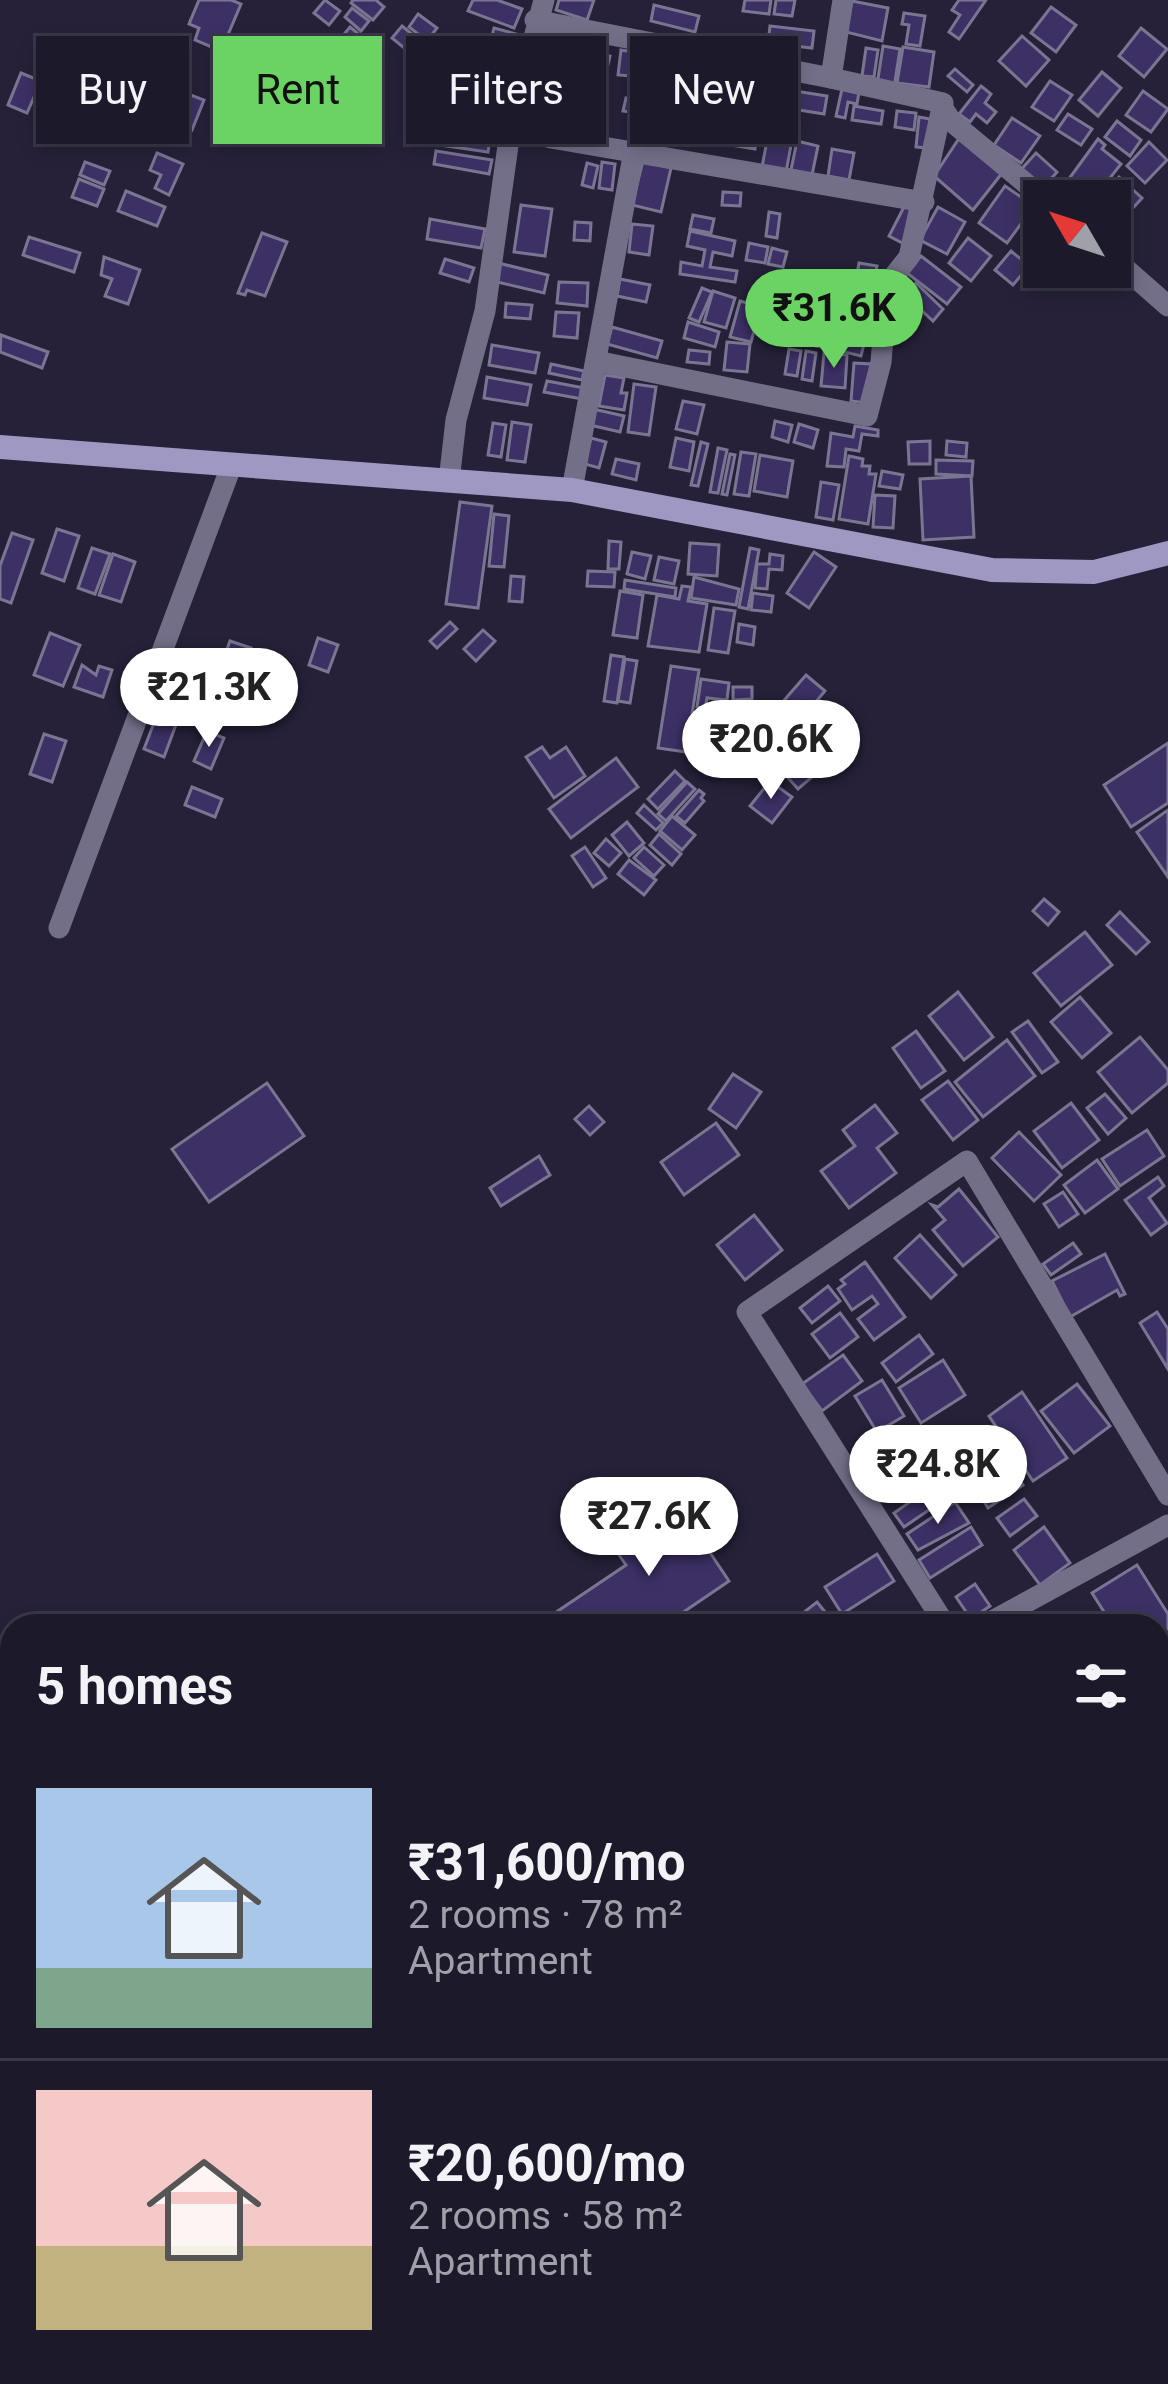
<!DOCTYPE html>
<html lang="en">
<head>
<meta charset="utf-8">
<style>
  body { margin:0; font-family:Roboto,sans-serif; background:#252233; color:#f1f3f6; height:100vh; display:flex; flex-direction:column; font-size:45px; white-space:nowrap }
  * { box-sizing:border-box; margin:0 }
  p { font-size:39px; color:#a0a0a9 }
  .icon { flex:none; width:66px; height:66px; fill:none; stroke:currentColor; stroke-width:2; stroke-linecap:round; stroke-linejoin:round }
  .map { position:relative; flex:1; overflow:hidden }
  .side { position:absolute; left:0px; top:1614px; width:1170px; height:771px; display:flex; flex-direction:column; background:#1c192b; border-radius:36px 36px 0 0; box-shadow:0 6px 18px #0003,0 0 0 3px #3a3847 }
  .side>* { flex:none }
  .top-card { position:absolute; left:36px; top:36px; width:1098px; height:108px; display:flex; gap:24px }
  .needle { width:78px; rotate:309deg }
  .controls { position:absolute; left:1023px; top:180px; display:grid; gap:24px }
  .controls a { display:grid; place-items:center; width:108px; height:108px; border-radius:0px; background:#1c192b; box-shadow:0 6px 18px #0003,0 0 0 3px #3a3847; font-size:60px }
  .price { position:absolute; translate:-50% -102px; padding:0 27px; border-radius:42px; background:#fff; color:#222; font-size:39px; line-height:78px; filter:drop-shadow(0 3px 6px #0008) }
  .price::after { content:''; position:absolute; left:50%; top:72px; width:36px; height:27px; margin-left:-18px; background:inherit; clip-path:polygon(0 0,100% 0,50% 100%) }
  .price.selected { background:#6bd363; color:#111 }
  ul { padding:0; list-style:none }
  li { display:flex; align-items:center; gap:36px; height:300px; padding:0 36px }
  li+li { border-top:3px solid #3a3847 }
  li span { display:grid; place-items:center; flex:none; width:336px; height:240px; border-radius:0px; color:#555 }
  li>.icon { margin-inline-start:auto }
  span .icon { width:144px; height:144px; fill:#fffc; stroke-width:1 }
  li b { font-size:51px }
  h2 { display:flex; justify-content:space-between; align-items:center; height:144px; padding:0 36px; font-size:51px }
  .chip { padding:0 42px; border-radius:0px; background:#1c192b; box-shadow:0 6px 18px #0003,0 0 0 3px #3a3847; font-size:42px; line-height:108px }
  .chip.selected { background:#6bd363; color:#111 }
  .map>svg:first-child { display:block }
  .building { fill:#3d3065; stroke:#7a7692; stroke-width:3 }
  .lines { fill:none; stroke-linecap:round; stroke-linejoin:round }
  .minor { stroke:#736f89; stroke-width:21 }
  .secondary { stroke:#9f98c2; stroke-width:24 }
</style>
</head>
<body>
<div class="map">
<svg width="1168" height="2384" viewBox="0 0 1168 2384">
  <rect width="100%" height="100%" fill="#262139"/>
  <g class="building">
    <path d="M199,0H231L241,4L221,51L195,40L199,28L189,24Z"/>
    <path d="M325,0L340,11L329,25L314,13Z"/>
    <path d="M353,0H376L384,7L373,20L351,3Z"/>
    <path d="M473,0H497L522,9L514,28L468,11Z"/>
    <path d="M559,0H594L587,20L556,10Z"/>
    <path d="M745,0H771L769,14L743,11Z"/>
    <path d="M776,0H795L792,16L774,14Z"/>
    <path d="M959,0H986L959,39L949,32L960,15L952,10Z"/>
    <path d="M852,1L888,8L882,41L846,32Z"/>
    <path d="M654,5L699,16L695,32L651,21Z"/>
    <path d="M1051,7L1076,25L1056,52L1031,33Z"/>
    <path d="M352,8L369,21L361,31L345,17Z"/>
    <path d="M904,13L925,16L920,46L906,44L909,25L902,24Z"/>
    <path d="M418,14L437,28L427,41L409,27Z"/>
    <path d="M402,26L424,44L414,56L392,38Z"/>
    <path d="M770,26L814,31L812,48L768,43Z"/>
    <path d="M350,27L366,40L356,52L340,39Z"/>
    <path d="M494,28L520,35L510,75L491,71L495,54L488,53Z"/>
    <path d="M1141,28L1167,49L1144,77L1119,56Z"/>
    <path d="M543,33L573,39L571,51L540,44Z"/>
    <path d="M1022,36L1049,60L1026,86L999,61Z"/>
    <path d="M438,46L468,64L438,114L408,96Z"/>
    <path d="M883,46L900,49L894,88L877,85Z"/>
    <path d="M539,47L570,52L568,65L536,59Z"/>
    <path d="M903,47L934,52L929,87L897,83Z"/>
    <path d="M866,48L878,50L874,77L862,76Z"/>
    <path d="M621,50L633,52L630,76L618,75Z"/>
    <path d="M602,54L610,56L603,86L596,85Z"/>
    <path d="M644,55L654,57L652,65L657,66L659,56L673,59L671,66L664,64L660,84L653,83L656,71L651,70L649,82L639,80Z"/>
    <path d="M570,59L589,64L587,70L576,68L573,83L566,81Z"/>
    <path d="M680,59L692,61L686,89L664,85L667,67L677,70Z"/>
    <path d="M533,62L564,69L561,83L530,76Z"/>
    <path d="M702,65L714,67L708,90L689,86L692,73L700,74Z"/>
    <path d="M955,69L973,85L967,92L948,76Z"/>
    <path d="M577,70L597,74L585,132L557,126L566,84L574,86Z"/>
    <path d="M1102,72L1121,88L1098,116L1079,100Z"/>
    <path d="M21,73L41,81L27,113L8,105Z"/>
    <path d="M730,74L741,76L737,79L740,80L738,89L732,88L738,91L732,118L721,116Z"/>
    <path d="M743,76L750,77L746,103L772,107L770,121L737,116Z"/>
    <path d="M525,78L558,85L555,100L522,94Z"/>
    <path d="M1050,81L1072,95L1054,121L1032,107Z"/>
    <path d="M167,86L204,100L192,130L155,116Z"/>
    <path d="M981,86L991,94L985,103L996,112L987,123L976,114L970,122L959,114Z"/>
    <path d="M782,89L827,96L824,114L780,107Z"/>
    <path d="M842,89L859,92L857,104L848,102L845,118L836,116Z"/>
    <path d="M1143,91L1168,109L1151,132L1126,115Z"/>
    <path d="M525,97L555,104L549,125L520,118Z"/>
    <path d="M626,98L644,102L642,114L623,111Z"/>
    <path d="M652,106L679,112L674,136L653,132L655,123L649,122Z"/>
    <path d="M854,106L883,111L881,124L852,120Z"/>
    <path d="M897,111L916,113L914,130L895,127Z"/>
    <path d="M1068,114L1092,129L1081,145L1057,130Z"/>
    <path d="M919,117L930,119L926,148L916,147Z"/>
    <path d="M1012,118L1040,136L1021,163L994,145Z"/>
    <path d="M1117,121L1141,140L1130,156L1105,137Z"/>
    <path d="M429,124L491,133L488,152L426,143Z"/>
    <path d="M770,125L794,129L786,172L762,167Z"/>
    <path d="M716,127L757,133L755,149L713,142Z"/>
    <path d="M960,137L1003,172L973,210L934,176Z"/>
    <path d="M1098,139L1105,145L1102,149L1121,164L1099,192L1095,188L1084,201H1059L1055,198Z"/>
    <path d="M797,141L818,146L812,175L791,170Z"/>
    <path d="M1149,142L1167,160L1145,183L1127,166Z"/>
    <path d="M832,149L854,153L849,180L828,176Z"/>
    <path d="M436,151L492,160L489,174L434,164Z"/>
    <path d="M157,153L183,164L169,195L155,188L161,175L150,170Z"/>
    <path d="M1036,153L1057,172L1038,193L1017,174Z"/>
    <path d="M643,161L671,168L661,212L632,205Z"/>
    <path d="M85,162L110,171L104,185L80,175Z"/>
    <path d="M602,162L615,164L612,190L599,188Z"/>
    <path d="M587,163L598,166L593,188L582,185Z"/>
    <path d="M1119,177L1142,198L1110,233V201H1097Z"/>
    <path d="M79,179L104,189L97,206L72,197Z"/>
    <path d="M1005,186L1034,206L1007,243L979,223Z"/>
    <path d="M126,191L165,207L157,226L118,211Z"/>
    <path d="M723,192L741,193L740,206L722,205Z"/>
    <path d="M521,205L552,209L545,256L514,252Z"/>
    <path d="M905,205L921,212L906,245L889,236Z"/>
    <path d="M938,207L965,222L947,254L920,240Z"/>
    <path d="M1044,211V233L1033,245L1023,235Z"/>
    <path d="M769,212L780,214L777,238L766,236Z"/>
    <path d="M693,215L714,219L711,233L690,229Z"/>
    <path d="M430,219L485,229L481,248L427,239Z"/>
    <path d="M575,222L591,223L590,241L574,240Z"/>
    <path d="M632,224L653,226L649,255L629,252Z"/>
    <path d="M690,231L735,241L732,256L713,252L710,267L737,271L735,282L680,274L681,262L702,266L705,250L687,246Z"/>
    <path d="M262,233L287,242L265,296L247,290L245,295L238,293Z"/>
    <path d="M29,237L80,253L74,272L23,255Z"/>
    <path d="M968,238L991,256L971,281L949,263Z"/>
    <path d="M749,243L768,247L765,263L746,260Z"/>
    <path d="M772,248L787,252L783,267L768,264Z"/>
    <path d="M1011,251L1029,266L1013,285L995,270Z"/>
    <path d="M921,256L961,287L947,304L907,273Z"/>
    <path d="M104,257L140,270L128,304L105,296L112,279L101,275Z"/>
    <path d="M445,259L474,268L469,282L440,273Z"/>
    <path d="M498,263L548,275L544,293L493,281Z"/>
    <path d="M859,263L877,266L872,293L854,290Z"/>
    <path d="M620,279L650,285L646,302L617,296Z"/>
    <path d="M559,282L588,283L587,306L557,303Z"/>
    <path d="M916,283L943,309L933,321L905,295Z"/>
    <path d="M702,288L712,292L699,322L689,318Z"/>
    <path d="M713,291L735,298L726,328L704,322Z"/>
    <path d="M740,301L761,307L751,342L730,337Z"/>
    <path d="M506,303L532,305L530,319L505,317Z"/>
    <path d="M825,306L841,310L831,349L816,346Z"/>
    <path d="M801,310L818,314L811,345L794,342Z"/>
    <path d="M556,312L579,313L577,338L554,336Z"/>
    <path d="M688,322L719,332L715,347L684,338Z"/>
    <path d="M843,322L868,328L861,356L837,350Z"/>
    <path d="M612,327L662,341L657,358L607,344Z"/>
    <path d="M1,335L48,352L42,368L0,352Z"/>
    <path d="M727,342L750,344L747,372L724,370Z"/>
    <path d="M492,345L539,353L535,373L489,365Z"/>
    <path d="M789,349L801,351L797,376L785,374Z"/>
    <path d="M689,350L710,352L709,364L687,362Z"/>
    <path d="M806,351L816,353L812,381L802,379Z"/>
    <path d="M824,353L847,355L845,388L821,386Z"/>
    <path d="M854,363L871,364L868,403L851,401Z"/>
    <path d="M551,364L584,371L582,380L549,373Z"/>
    <path d="M605,375L624,378L621,393H627L624,410L599,406Z"/>
    <path d="M487,377L531,385L527,405L484,398Z"/>
    <path d="M547,381L584,388L582,399L544,392Z"/>
    <path d="M634,384L656,387L649,435L628,432Z"/>
    <path d="M683,401L704,405L697,434L676,429Z"/>
    <path d="M593,409L624,416L620,432L590,425Z"/>
    <path d="M775,421L792,425L788,442L772,437Z"/>
    <path d="M512,422L531,425L525,462L507,460Z"/>
    <path d="M493,423L506,425L501,457L488,455Z"/>
    <path d="M799,424L818,430L813,448L794,442Z"/>
    <path d="M855,426L878,430V436L862,434L859,451L846,449L844,467L827,466L831,433L853,437Z"/>
    <path d="M591,438L606,442L599,468L585,464Z"/>
    <path d="M676,438L694,442L689,471L670,467Z"/>
    <path d="M930,441V464H909L908,442Z"/>
    <path d="M947,441L967,443L966,457L946,455Z"/>
    <path d="M701,442L708,444L698,486L691,485Z"/>
    <path d="M718,448L727,450L718,493L710,492Z"/>
    <path d="M741,452L756,454L749,496L734,494Z"/>
    <path d="M730,454L735,455L727,495L722,494Z"/>
    <path d="M760,455L793,461L787,497L754,491Z"/>
    <path d="M849,456L863,459L862,466H870L869,474H876L868,524L839,519Z"/>
    <path d="M616,459L639,464L636,480L612,474Z"/>
    <path d="M936,460L973,461L972,476L936,474Z"/>
    <path d="M882,471L903,475L900,489L879,486Z"/>
    <path d="M971,476L974,537L923,540L920,479Z"/>
    <path d="M821,482L839,485L833,520L816,517Z"/>
    <path d="M875,495L895,496L893,528L873,527Z"/>
    <path d="M460,502L492,506L478,608L446,604Z"/>
    <path d="M494,514L509,516L504,567L489,566Z"/>
    <path d="M57,529L79,536L64,581L42,573Z"/>
    <path d="M12,533L33,540L11,603L0,599V566Z"/>
    <path d="M609,541L621,542L619,569H608Z"/>
    <path d="M690,543L719,545L717,576L688,574Z"/>
    <path d="M92,548L110,554L95,594L78,588Z"/>
    <path d="M750,548L759,550L748,609L739,607Z"/>
    <path d="M632,552L651,556L645,579L627,574Z"/>
    <path d="M814,552L836,567L809,608L787,593Z"/>
    <path d="M113,554L135,562L121,602L99,595Z"/>
    <path d="M770,554L783,556L782,570L769,569L767,589L755,588L757,564H769Z"/>
    <path d="M659,557L679,561L674,584L654,580Z"/>
    <path d="M588,571L615,572L614,587L587,586Z"/>
    <path d="M511,576L524,577L522,602L509,601Z"/>
    <path d="M694,577L739,589L736,605L691,598Z"/>
    <path d="M625,580L676,588L675,597L624,589Z"/>
    <path d="M682,586L691,587L688,601L707,604L699,652L648,646L657,595L679,599Z"/>
    <path d="M620,591L643,595L637,638L613,635Z"/>
    <path d="M753,593L773,596L771,612L751,610Z"/>
    <path d="M714,608L735,611L728,653L708,650Z"/>
    <path d="M450,622L457,629L437,648L430,641Z"/>
    <path d="M739,624L755,627L753,645L737,642Z"/>
    <path d="M483,630L495,641L476,661L464,649Z"/>
    <path d="M50,633L80,645L63,686L34,675Z"/>
    <path d="M318,638L338,645L328,672L309,665Z"/>
    <path d="M230,641L251,648L235,691L215,683Z"/>
    <path d="M611,655L624,657L617,703L604,701Z"/>
    <path d="M625,659L637,661L630,703L618,701Z"/>
    <path d="M82,665L96,675L99,666L112,670L103,697L74,687Z"/>
    <path d="M671,666L699,670L686,752L658,748Z"/>
    <path d="M806,675L825,691L792,730L773,713Z"/>
    <path d="M701,679L729,683L727,700L707,698L705,709L697,707Z"/>
    <path d="M733,687H752V699L733,700Z"/>
    <path d="M717,707L726,708L722,730L701,727L703,716L715,718Z"/>
    <path d="M157,715L177,722L164,757L144,749Z"/>
    <path d="M697,728L721,732L714,762L691,758Z"/>
    <path d="M207,731L224,738L211,769L194,761Z"/>
    <path d="M44,734L66,741L52,782L30,774Z"/>
    <path d="M746,737L763,738L762,765L745,764Z"/>
    <path d="M1168,743V803L1131,827L1104,785Z"/>
    <path d="M542,747L550,758L566,747L585,776L554,798L526,757Z"/>
    <path d="M800,752L818,772L798,789L780,769Z"/>
    <path d="M616,758L638,787L571,838L549,809Z"/>
    <path d="M675,771L685,781L658,809L648,799Z"/>
    <path d="M770,781L792,797L772,823L750,806Z"/>
    <path d="M687,782L695,789L666,821L658,814Z"/>
    <path d="M192,787L222,799L215,817L185,805Z"/>
    <path d="M699,790L704,794L701,798L704,801L685,823L676,816Z"/>
    <path d="M644,805L663,823L656,830L637,813Z"/>
    <path d="M1168,810V877L1137,832Z"/>
    <path d="M672,816L695,835L682,850L660,831Z"/>
    <path d="M627,822L644,843L629,856L612,835Z"/>
    <path d="M659,834L681,854L672,865L650,845Z"/>
    <path d="M606,839L621,853L609,866L594,853Z"/>
    <path d="M585,847L606,878L593,887L572,856Z"/>
    <path d="M644,847L664,865L654,876L634,858Z"/>
    <path d="M629,860L656,880L644,895L618,874Z"/>
    <path d="M1044,899L1059,912L1048,925L1033,911Z"/>
    <path d="M1120,912L1149,942L1136,954L1107,925Z"/>
    <path d="M1085,932L1112,965L1061,1006L1034,973Z"/>
    <path d="M958,992L993,1037L964,1060L929,1016Z"/>
    <path d="M1080,997L1111,1033L1082,1058L1051,1022Z"/>
    <path d="M1028,1021L1058,1062L1042,1073L1012,1032Z"/>
    <path d="M916,1031L945,1071L921,1088L893,1048Z"/>
    <path d="M1140,1037L1168,1070V1083L1132,1113L1098,1072Z"/>
    <path d="M1007,1040L1035,1076L983,1117L955,1082Z"/>
    <path d="M733,1074L761,1092L736,1128L709,1109Z"/>
    <path d="M948,1081L978,1120L953,1140L922,1100Z"/>
    <path d="M267,1083L304,1136L209,1202L172,1149Z"/>
    <path d="M1105,1094L1126,1118L1108,1134L1087,1108Z"/>
    <path d="M1071,1103L1099,1140L1062,1168L1034,1131Z"/>
    <path d="M875,1105L897,1133L877,1148L896,1173L849,1208L821,1171L855,1146L843,1130Z"/>
    <path d="M589,1106L604,1122L590,1135L575,1119Z"/>
    <path d="M716,1123L739,1155L684,1195L661,1162Z"/>
    <path d="M1147,1130L1164,1156L1120,1186L1102,1159Z"/>
    <path d="M1019,1132L1061,1175L1034,1201L992,1158Z"/>
    <path d="M539,1156L550,1175L501,1206L490,1188Z"/>
    <path d="M1097,1160L1118,1189L1085,1213L1064,1185Z"/>
    <path d="M1158,1177L1164,1186L1149,1198L1167,1223L1151,1235L1125,1200Z"/>
    <path d="M959,1189L998,1237L963,1266L933,1230L945,1220L932,1205L938,1207Z"/>
    <path d="M1063,1192L1078,1214L1059,1227L1044,1204Z"/>
    <path d="M754,1215L782,1250L745,1280L717,1245Z"/>
    <path d="M920,1235L956,1275L931,1298L895,1258Z"/>
    <path d="M1073,1243L1081,1254L1051,1275L1043,1264Z"/>
    <path d="M1105,1254L1125,1294L1120,1296L1117,1290L1070,1317L1052,1281Z"/>
    <path d="M865,1262L905,1317L874,1340L858,1319L878,1304L872,1296L852,1310L838,1289L845,1284L841,1280Z"/>
    <path d="M828,1286L840,1301L812,1323L800,1308Z"/>
    <path d="M1157,1312L1168,1329V1369L1140,1323Z"/>
    <path d="M840,1313L858,1337L830,1358L812,1334Z"/>
    <path d="M919,1335L933,1354L896,1382L882,1363Z"/>
    <path d="M843,1355L862,1381L822,1411L802,1384Z"/>
    <path d="M943,1360L965,1395L921,1423L899,1388Z"/>
    <path d="M882,1380L904,1416L877,1432L855,1396Z"/>
    <path d="M1077,1384L1110,1426L1074,1453L1041,1411Z"/>
    <path d="M1022,1392L1067,1458L1033,1481L989,1416Z"/>
    <path d="M908,1443L934,1474L899,1501L874,1471Z"/>
    <path d="M1004,1457L1023,1485L988,1508L970,1479Z"/>
    <path d="M957,1471L967,1485L944,1502L934,1489Z"/>
    <path d="M930,1488L939,1503L904,1527L894,1513Z"/>
    <path d="M1024,1499L1037,1516L1010,1536L997,1518Z"/>
    <path d="M955,1502L969,1523L918,1550L907,1534Z"/>
    <path d="M680,1508L729,1581L663,1626H551L546,1619L626,1565L612,1545L646,1522L650,1528Z"/>
    <path d="M971,1527L982,1545L930,1578L919,1560Z"/>
    <path d="M1044,1527L1070,1563L1040,1585L1014,1550Z"/>
    <path d="M877,1554L894,1581L842,1614L825,1587Z"/>
    <path d="M1137,1565L1168,1614V1630L1158,1636V1626H1113L1092,1593Z"/>
    <path d="M975,1584L990,1606L971,1619L956,1597Z"/>
    <path d="M817,1602L830,1618L820,1626H792L790,1623Z"/>
    <path d="M1168,1657V1724L1158,1708V1664Z"/>
    <path d="M1168,1770V1824L1158,1809V1776Z"/>
    <path d="M0,1873L12,1884V1912L0,1901Z"/>
    <path d="M1168,1996V2063L1158,2035V2000Z"/>
    <path d="M1158,2081L1168,2114V2146L1158,2149Z"/>
    <path d="M1166,2197L1168,2254L1158,2258V2248L1165,2245H1158V2201Z"/>
    <path d="M0,2311L12,2320V2347L1,2360Z"/>
    <path d="M168,2373H196L202,2384H174Z"/>
    <path d="M225,2373H276L255,2384H204Z"/>
    <path d="M562,2373H602L587,2384H570Z"/>
    <path d="M635,2373H673L657,2384H643Z"/>
    <path d="M986,2373H1040L1044,2384H991Z"/>
  </g>
  <g class="lines">
    <g class="minor">
      <path d="M535,20L831,78"/>
      <path d="M942,107L952,122L1047,201"/>
      <path d="M511,124L551,138L924,202"/>
      <path d="M1110,255L1168,306"/>
      <path d="M596,361L867,416L881,362L887,285L909,257L943,103L831,78L843,0"/>
      <path d="M449,481L456,420L485,311L511,124L544,0"/>
      <path d="M572,490L634,151"/>
      <path d="M59,928L232,464"/>
      <path d="M946,1626L747,1312L967,1161L1168,1495"/>
      <path d="M983,1626L1168,1525"/>
      <path d="M0,1754L12,1769"/>
      <path d="M1158,1983L1168,1980"/>
      <path d="M0,2200L12,2196"/>
      <path d="M336,2373L341,2384"/>
      <path d="M835,2373L840,2384"/>
      <path d="M379,2384L396,2373"/>
    </g>
    <path class="secondary" d="M0,447L572,490L992,570L1094,572L1168,553"/>
  </g>
</svg>
<div class="controls">
<a><svg class="needle" viewBox="-14 -14 28 28"><path d="M0-13l5 13h-10z" fill="#e53935"/><path d="M0 13l5-13h-10z" fill="#a0a0a9"/></svg></a>
</div>
<b class="price selected" style="left:834px;top:371px">₹31.6K</b>
<b class="price" style="left:209px;top:750px">₹21.3K</b>
<b class="price" style="left:771px;top:802px">₹20.6K</b>
<b class="price" style="left:938px;top:1527px">₹24.8K</b>
<b class="price" style="left:649px;top:1579px">₹27.6K</b>
<div class="top-card">
<a class="chip">Buy</a>
<a class="chip selected">Rent</a>
<a class="chip">Filters</a>
<a class="chip">New</a>
</div>
<section class="side">
<h2>5 homes<svg class="icon" aria-label="filters" viewBox="0 0 24 24"><path d="M4 7h16M4 17h16"/><circle cx="9" cy="7" r="2"/><circle cx="15" cy="17" r="2"/></svg></h2>
<ul>
<li><span style="background:linear-gradient(#a9c7e8 75%,#7fa58c 0)"><svg class="icon" aria-label="home" viewBox="0 0 24 24"><path d="M3 11l9-7 9 7M6 9v11h12V9"/></svg></span><div><b>₹31,600/mo</b><p>2 rooms · 78 m²</p><p>Apartment</p></div></li>
<li><span style="background:linear-gradient(#f6c9c9 65%,#c2b280 0)"><svg class="icon" aria-label="home" viewBox="0 0 24 24"><path d="M3 11l9-7 9 7M6 9v11h12V9"/></svg></span><div><b>₹20,600/mo</b><p>2 rooms · 58 m²</p><p>Apartment</p></div></li>
</ul>
</section>
</div>
</body>
</html>
